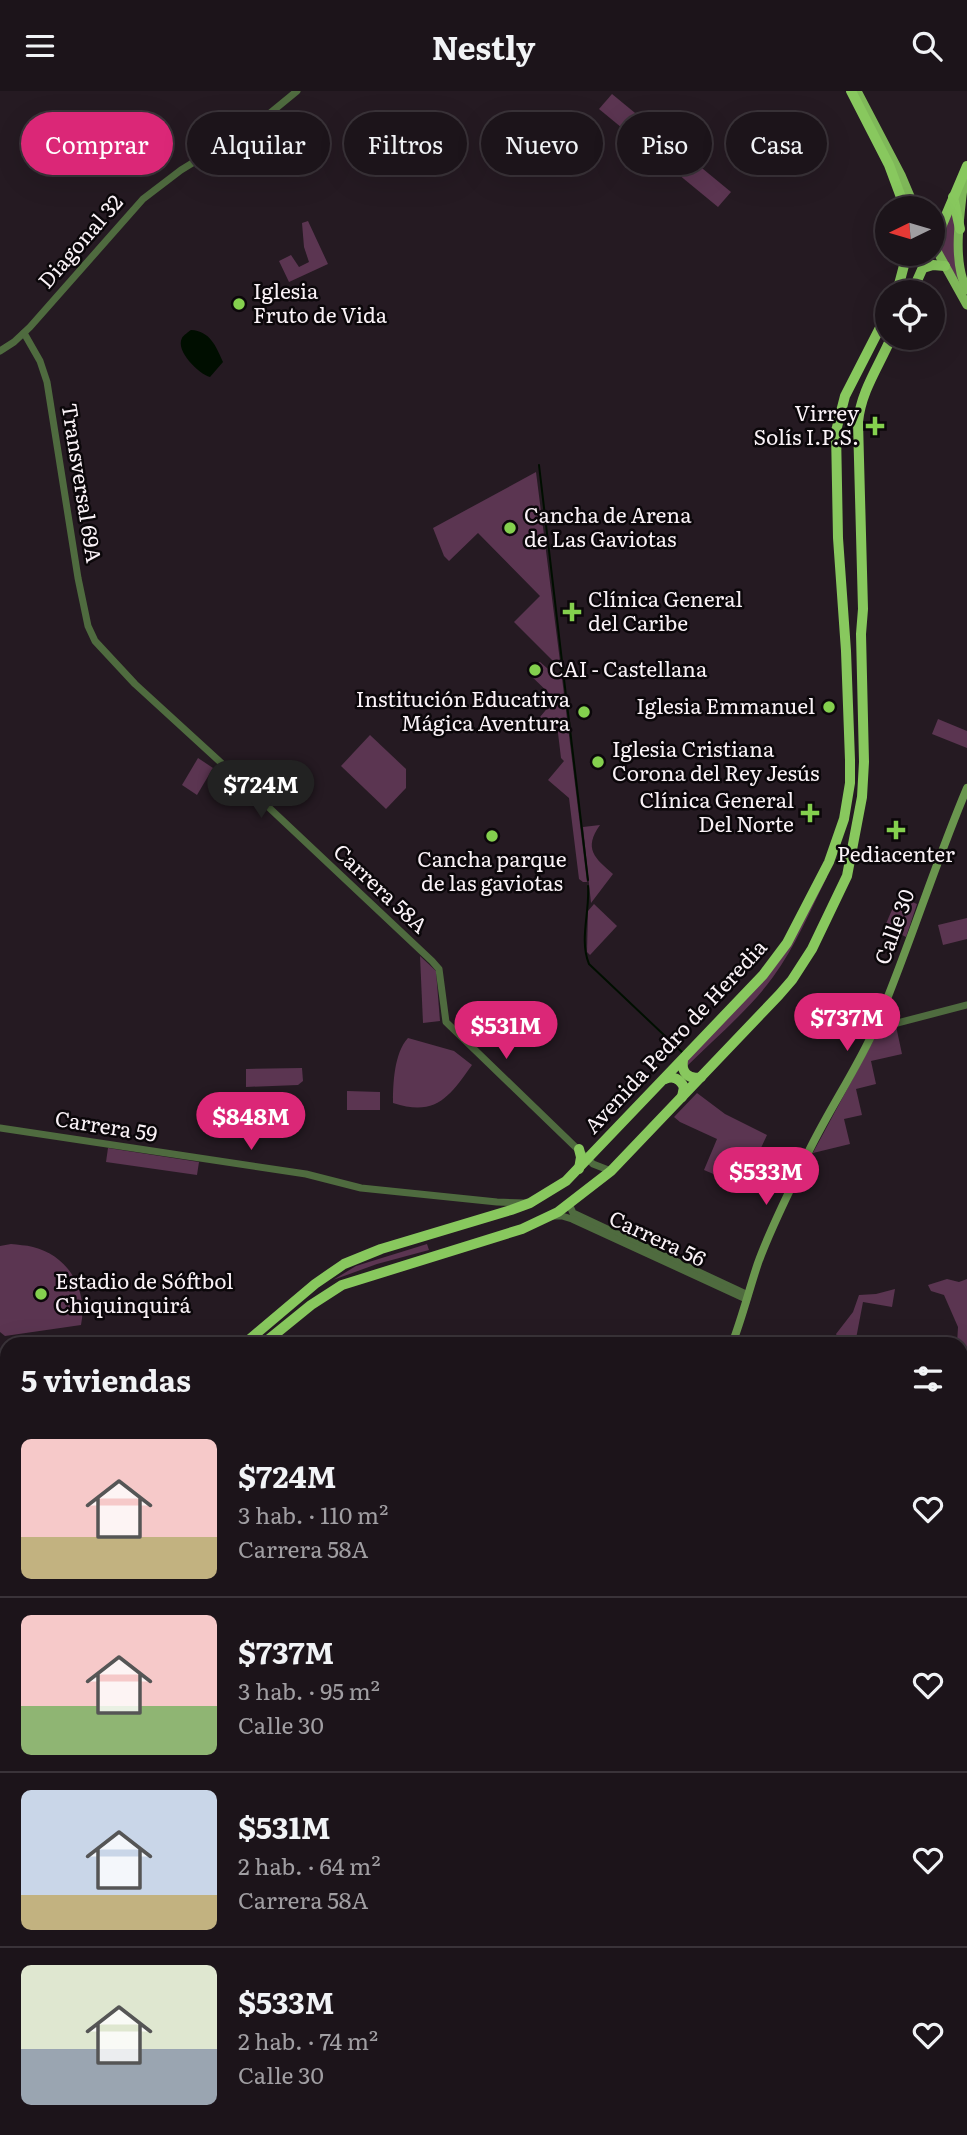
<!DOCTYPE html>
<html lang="es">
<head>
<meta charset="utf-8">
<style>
  body { margin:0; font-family:Literata,serif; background:#251d23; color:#f1f3f6; height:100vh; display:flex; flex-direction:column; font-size:26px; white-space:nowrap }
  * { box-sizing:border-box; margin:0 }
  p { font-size:23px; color:#a09ea2 }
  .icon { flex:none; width:38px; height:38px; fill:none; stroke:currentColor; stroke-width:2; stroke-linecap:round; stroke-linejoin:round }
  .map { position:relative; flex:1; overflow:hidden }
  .panel { position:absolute; left:0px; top:1246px; width:968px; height:798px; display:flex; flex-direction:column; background:#1c141a; border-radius:21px 21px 0 0; box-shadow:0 7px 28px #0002,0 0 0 2px #3a3339 }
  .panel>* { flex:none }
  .guide { position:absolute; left:21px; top:21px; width:926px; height:63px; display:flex; gap:14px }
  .needle { width:46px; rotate:265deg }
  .fabs { position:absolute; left:875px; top:105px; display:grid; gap:14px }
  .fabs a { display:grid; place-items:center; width:70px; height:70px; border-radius:50%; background:#1c141a; box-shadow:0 7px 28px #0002,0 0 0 2px #3a3339; font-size:35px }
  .price { position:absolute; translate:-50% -60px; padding:0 16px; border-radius:24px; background:#db2777; color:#fff; font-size:23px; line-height:46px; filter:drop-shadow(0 2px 4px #0008) }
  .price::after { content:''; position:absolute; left:50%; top:42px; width:21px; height:16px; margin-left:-10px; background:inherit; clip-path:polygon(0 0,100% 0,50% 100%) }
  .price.selected { background:#222; color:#fff }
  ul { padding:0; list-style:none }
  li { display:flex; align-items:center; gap:21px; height:175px; padding:0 21px }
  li+li { border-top:2px solid #3a3339 }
  li span { display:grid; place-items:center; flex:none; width:196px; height:140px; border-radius:10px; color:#555 }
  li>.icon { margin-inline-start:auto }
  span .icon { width:84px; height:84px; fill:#fffc; stroke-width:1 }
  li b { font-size:30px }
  h2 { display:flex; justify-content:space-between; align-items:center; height:84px; padding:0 21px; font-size:30px }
  .chip { padding:0 24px; border-radius:32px; background:#1c141a; box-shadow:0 7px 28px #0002,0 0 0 2px #3a3339; font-size:24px; line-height:63px }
  .chip.selected { background:#db2777; color:#fff }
  header { display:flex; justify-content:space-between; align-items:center; height:91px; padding:0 21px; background:#1c141a; font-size:32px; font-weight:700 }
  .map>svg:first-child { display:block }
  .green { fill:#5b3551 }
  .water { fill:#000e00 }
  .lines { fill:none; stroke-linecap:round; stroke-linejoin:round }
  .stream { stroke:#000e00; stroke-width:2 }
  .tertiary { stroke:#4f6b3f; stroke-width:7 }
  .secondary { stroke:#6a964e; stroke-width:8 }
  .primary { stroke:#7fb859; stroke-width:9 }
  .trunk { stroke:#88c85e; stroke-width:10 }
  .poi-dot { fill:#84d04e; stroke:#0b070a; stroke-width:2.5 }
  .labels { text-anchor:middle; stroke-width:5; stroke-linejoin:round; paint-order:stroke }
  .street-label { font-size:21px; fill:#faf2f7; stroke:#0b070a }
  .poi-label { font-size:21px; fill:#faf2f7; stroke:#0b070a; text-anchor:start }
</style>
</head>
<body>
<header><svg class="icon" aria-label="menu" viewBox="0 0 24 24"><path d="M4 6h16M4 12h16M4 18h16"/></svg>Nestly<svg class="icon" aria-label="search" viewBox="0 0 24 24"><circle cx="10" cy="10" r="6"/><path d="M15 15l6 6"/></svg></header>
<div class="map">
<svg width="967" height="2044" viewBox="0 0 967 2044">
  <rect width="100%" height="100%" fill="#251a22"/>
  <g class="green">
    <path d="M612,3L731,101L718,116L599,18Z"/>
    <path d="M954,118L961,194L937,154Z"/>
    <path d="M308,130L328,173L289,191L279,170L291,164L299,176L309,171L304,156L302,132Z"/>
    <path d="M536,381L561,578L514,531L540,505L478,442L449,470L444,465L433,437Z"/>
    <path d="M540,571L555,584L562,587L587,791H583L579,788L569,707L548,689L564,670L561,667L558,642L540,626L555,608L527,581L535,573Z"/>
    <path d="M938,628L967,640V657L932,643Z"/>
    <path d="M370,644L406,678V697L386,718L341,675Z"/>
    <path d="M198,667L213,677L197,704L182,694Z"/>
    <path d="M600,734C583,758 595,767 613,783L591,812L583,736Z"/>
    <path d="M825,785L827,786C810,820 795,856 773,886C750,918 714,948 686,976L688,967L752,901Z"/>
    <path d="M898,805L917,813L906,846L885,835Z"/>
    <path d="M594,813L617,835L590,864L587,861L588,820Z"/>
    <path d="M967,827V848L943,854L938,834Z"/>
    <path d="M420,865L436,880L440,930L423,932Z"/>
    <path d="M896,935L902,963L871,970L876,993L856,998L862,1024L844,1028L850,1053L813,1062L804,1082L801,1084L879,939Z"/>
    <path d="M408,947L454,960L472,974C449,1006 436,1026 393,1012C393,993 394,962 408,947Z"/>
    <path d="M302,977L303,990L298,994L246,996V978Z"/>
    <path d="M347,1000L380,1001V1019H347Z"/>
    <path d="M697,1002L725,1023L767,1044L753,1074L740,1068L730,1090L704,1079L717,1048L680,1031L674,1026Z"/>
    <path d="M108,1057L199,1071L197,1084L106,1071Z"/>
    <path d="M11,1153C18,1154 26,1154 33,1156C69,1165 88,1199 81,1234L5,1245L0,1241V1155Z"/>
    <path d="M427,1153L429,1159L377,1173L333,1189L356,1175Z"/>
    <path d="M947,1188L959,1191L967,1188V1277L961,1275V1253H957L958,1236L944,1204L931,1200L928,1194Z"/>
    <path d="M895,1198L892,1216L863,1211L855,1253H837L838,1247L836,1243L853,1221L859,1204L876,1203Z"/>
    <path d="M0,1276H7V1638L0,1652Z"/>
  </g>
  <path class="water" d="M191,239C210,240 216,255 223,271L210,286C199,283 175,260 182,247C183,245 189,240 191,239Z"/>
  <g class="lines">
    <g class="stream">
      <path d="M539,374L563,579"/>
      <path d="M564,588L588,789"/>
      <path d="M588,795C590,821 579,849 589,873L683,962"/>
    </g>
    <g class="tertiary">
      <path d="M24,242L40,270L47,291L78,487L88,535L95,550L135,593L229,679L432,870L439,878L446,931L593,1073L611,1080"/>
      <path d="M0,260L14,251L30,236L143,108L181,79L258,32L297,0"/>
      <path d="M874,938L967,914"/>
      <path d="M0,1037L306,1083L361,1097L497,1111L525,1112"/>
      <path d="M569,1113L573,1122L748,1204"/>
      <path d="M552,1125H562L572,1128L746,1208"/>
      <path d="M0,1987L7,1984"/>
      <path d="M350,2037L368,2044"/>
      <path d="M397,2037L404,2044"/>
      <path d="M748,2037L756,2044"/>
      <path d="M368,2044L379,2037"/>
      <path d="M413,2044L608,2041L619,2037"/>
    </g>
    <g class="secondary">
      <path d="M732,1253C742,1227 749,1199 758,1172C771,1136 789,1101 806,1066C827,1021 856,980 876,935C909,857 934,775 967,697"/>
      <path d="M333,2044L337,2037"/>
    </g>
    <g class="primary">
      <path d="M857,0L901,84L915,117"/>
      <path d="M964,87C961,120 951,168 967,199"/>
      <path d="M933,153L967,214"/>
    </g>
    <g class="trunk">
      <path d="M851,0L889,74L905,117"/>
      <path d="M953,106L960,138"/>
      <path d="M933,155L967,75"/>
      <path d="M923,177L933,174L945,175"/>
      <path d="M897,201L907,163"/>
      <path d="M912,201L929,163"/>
      <path d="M683,969C681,981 688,989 701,986"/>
      <path d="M665,988C673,984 680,988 684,996L682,1006"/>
      <path d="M579,1058L581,1066L579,1078"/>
      <path d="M244,1253L315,1193L344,1173L381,1158L511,1119L530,1112L566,1090L763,884L787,852L829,771L844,728L850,692V669L846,560L838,447L836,340L845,305L887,223"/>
      <path d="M263,1253L311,1214L342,1194L522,1138L558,1121L611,1080L779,904L792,889L812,858L847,785L862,706L864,671L861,543L863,518L858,331C861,300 879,275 891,247"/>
      <path d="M0,1666L7,1654"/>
      <path d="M0,1694L7,1682"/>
    </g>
  </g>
  <g class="poi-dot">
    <circle cx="239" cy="213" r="7"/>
    <path d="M871.5 324.5h7v7h7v7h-7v7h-7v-7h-7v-7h7z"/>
    <circle cx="510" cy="437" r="7"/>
    <path d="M568.5 510.5h7v7h7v7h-7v7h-7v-7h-7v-7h7z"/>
    <circle cx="535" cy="579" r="7"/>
    <circle cx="829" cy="616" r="7"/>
    <circle cx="584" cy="621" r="7"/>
    <circle cx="598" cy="671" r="7"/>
    <path d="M806.5 711.5h7v7h7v7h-7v7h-7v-7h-7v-7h7z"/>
    <path d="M892.5 728.5h7v7h7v7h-7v7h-7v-7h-7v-7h7z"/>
    <circle cx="492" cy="745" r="7"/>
    <circle cx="41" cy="1203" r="7"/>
  </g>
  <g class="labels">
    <g class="street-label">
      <text transform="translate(81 151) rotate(-49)" y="7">Diagonal 32</text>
      <text transform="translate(81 392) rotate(81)" y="7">Transversal 69A</text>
      <text transform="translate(380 798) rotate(43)" y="7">Carrera 58A</text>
      <text transform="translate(895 836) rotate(-70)" y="7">Calle 30</text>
      <text transform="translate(676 946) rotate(-47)" y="7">Avenida Pedro de Heredia</text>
      <text transform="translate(106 1036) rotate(9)" y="7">Carrera 59</text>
      <text transform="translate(657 1148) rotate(25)" y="7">Carrera 56</text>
    </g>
    <g class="poi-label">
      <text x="253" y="208">Iglesia<tspan x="253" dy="24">Fruto de Vida</tspan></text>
      <text x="859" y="330" text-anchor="end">Virrey<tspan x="859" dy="24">Solís I.P.S.</tspan></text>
      <text x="524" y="432">Cancha de Arena<tspan x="524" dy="24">de Las Gaviotas</tspan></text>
      <text x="588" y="516">Clínica General<tspan x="588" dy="24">del Caribe</tspan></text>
      <text x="549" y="586">CAI - Castellana</text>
      <text x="570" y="616" text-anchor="end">Institución Educativa<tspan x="570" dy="24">Mágica Aventura</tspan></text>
      <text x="815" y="623" text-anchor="end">Iglesia Emmanuel</text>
      <text x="612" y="666">Iglesia Cristiana<tspan x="612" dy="24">Corona del Rey Jesús</tspan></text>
      <text x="794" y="717" text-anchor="end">Clínica General<tspan x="794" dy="24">Del Norte</tspan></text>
      <text x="896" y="771" text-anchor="middle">Pediacenter</text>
      <text x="492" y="776" text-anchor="middle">Cancha parque<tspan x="492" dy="24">de las gaviotas</tspan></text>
      <text x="55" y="1198">Estadio de Sóftbol<tspan x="55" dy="24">Chiquinquirá</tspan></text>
    </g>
  </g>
</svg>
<div class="fabs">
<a><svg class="needle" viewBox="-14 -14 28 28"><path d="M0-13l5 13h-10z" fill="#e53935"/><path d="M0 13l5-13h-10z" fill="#a09ea2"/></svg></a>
<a><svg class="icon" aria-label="locate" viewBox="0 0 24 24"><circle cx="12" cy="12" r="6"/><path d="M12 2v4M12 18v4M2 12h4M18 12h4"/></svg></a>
</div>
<b class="price selected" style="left:261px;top:729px">$724M</b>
<b class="price" style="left:847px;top:962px">$737M</b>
<b class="price" style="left:506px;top:970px">$531M</b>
<b class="price" style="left:251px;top:1061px">$848M</b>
<b class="price" style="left:766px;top:1116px">$533M</b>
<div class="guide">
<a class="chip selected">Comprar</a>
<a class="chip">Alquilar</a>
<a class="chip">Filtros</a>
<a class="chip">Nuevo</a>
<a class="chip">Piso</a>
<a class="chip">Casa</a>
</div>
<section class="panel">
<h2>5 viviendas<svg class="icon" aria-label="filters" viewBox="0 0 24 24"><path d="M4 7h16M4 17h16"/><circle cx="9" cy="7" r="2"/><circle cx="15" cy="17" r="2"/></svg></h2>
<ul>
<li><span style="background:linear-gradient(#f6c9c9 70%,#c2b280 0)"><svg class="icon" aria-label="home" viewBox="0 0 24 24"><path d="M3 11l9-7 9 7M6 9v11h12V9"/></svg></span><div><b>$724M</b><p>3 hab. · 110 m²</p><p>Carrera 58A</p></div><svg class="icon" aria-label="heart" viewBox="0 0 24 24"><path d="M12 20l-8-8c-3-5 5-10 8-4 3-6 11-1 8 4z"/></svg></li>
<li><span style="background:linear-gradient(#f6c9c9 65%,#8fb573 0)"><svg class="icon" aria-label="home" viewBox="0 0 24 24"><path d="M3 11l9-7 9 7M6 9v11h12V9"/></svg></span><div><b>$737M</b><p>3 hab. · 95 m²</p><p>Calle 30</p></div><svg class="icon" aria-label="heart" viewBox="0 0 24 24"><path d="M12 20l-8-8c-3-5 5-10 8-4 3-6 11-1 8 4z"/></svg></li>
<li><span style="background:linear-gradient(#c9d6e8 75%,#c2b280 0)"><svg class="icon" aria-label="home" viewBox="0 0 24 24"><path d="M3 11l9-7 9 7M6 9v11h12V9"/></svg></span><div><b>$531M</b><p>2 hab. · 64 m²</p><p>Carrera 58A</p></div><svg class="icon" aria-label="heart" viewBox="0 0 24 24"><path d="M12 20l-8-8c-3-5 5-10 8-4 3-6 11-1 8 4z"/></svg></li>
<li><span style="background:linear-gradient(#dfe7d0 60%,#9aa5b1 0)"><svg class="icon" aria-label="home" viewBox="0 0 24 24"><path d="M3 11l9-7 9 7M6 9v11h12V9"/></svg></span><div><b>$533M</b><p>2 hab. · 74 m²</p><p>Calle 30</p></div><svg class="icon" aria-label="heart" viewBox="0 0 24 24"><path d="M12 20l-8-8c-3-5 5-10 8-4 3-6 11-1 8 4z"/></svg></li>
</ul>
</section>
</div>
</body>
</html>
